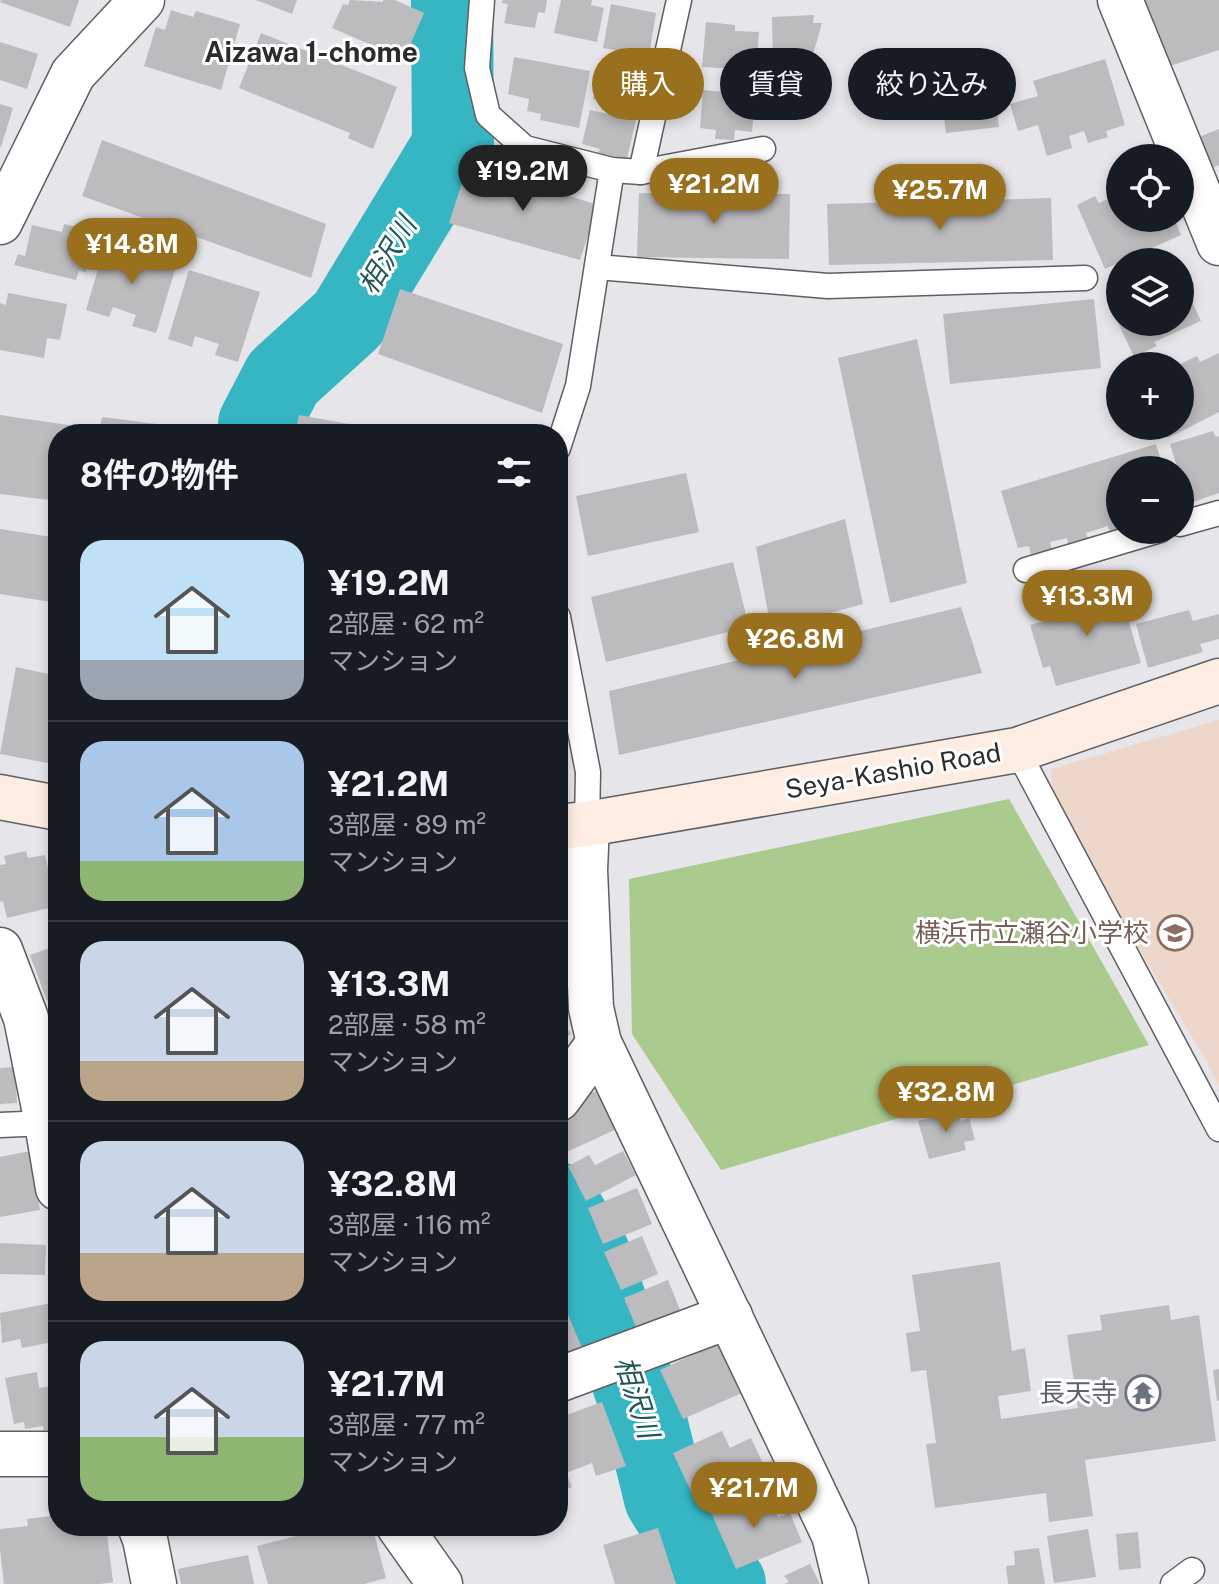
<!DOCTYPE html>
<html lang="ja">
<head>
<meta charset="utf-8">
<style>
  body { margin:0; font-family:"Public Sans","Noto Sans JP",sans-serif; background:#20242c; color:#f1f3f6; height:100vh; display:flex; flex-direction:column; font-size:30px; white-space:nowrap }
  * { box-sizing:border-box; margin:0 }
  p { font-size:26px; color:#9ea1a6 }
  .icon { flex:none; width:44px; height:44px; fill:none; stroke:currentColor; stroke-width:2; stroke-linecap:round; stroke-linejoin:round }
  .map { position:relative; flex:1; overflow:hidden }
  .sheet { position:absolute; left:48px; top:424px; width:520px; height:1112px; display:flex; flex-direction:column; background:#171b24; border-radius:32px; box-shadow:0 4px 12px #0003 }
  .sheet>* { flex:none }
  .top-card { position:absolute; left:592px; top:48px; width:506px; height:72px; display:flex; gap:16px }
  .fabs { position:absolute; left:1106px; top:144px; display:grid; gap:16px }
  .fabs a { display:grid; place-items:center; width:88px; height:88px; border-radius:50%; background:#171b24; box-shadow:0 4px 12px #0003; font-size:40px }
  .price { position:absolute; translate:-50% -68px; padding:0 18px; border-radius:28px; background:#99701d; color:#fff; font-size:26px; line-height:52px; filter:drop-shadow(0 2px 4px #0008) }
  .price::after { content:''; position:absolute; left:50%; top:48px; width:24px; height:18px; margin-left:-12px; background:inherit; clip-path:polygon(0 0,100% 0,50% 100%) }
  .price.on { background:#222; color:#fff }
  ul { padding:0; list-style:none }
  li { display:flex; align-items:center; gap:24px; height:200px; padding:0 32px }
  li+li { border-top:2px solid #363941 }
  li span { display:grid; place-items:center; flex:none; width:224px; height:160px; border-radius:24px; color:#555 }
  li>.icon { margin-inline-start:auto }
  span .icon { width:96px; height:96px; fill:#fffc; stroke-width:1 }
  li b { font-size:34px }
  h2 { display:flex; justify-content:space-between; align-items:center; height:96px; padding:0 32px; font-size:34px }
  .pill { padding:0 28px; border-radius:36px; background:#171b24; box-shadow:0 4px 12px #0003; font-size:28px; line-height:72px }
  .pill.on { background:#99701d; color:#fff }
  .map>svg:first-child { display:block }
  .education { fill:#edd7cb }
  .green { fill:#abcb8e }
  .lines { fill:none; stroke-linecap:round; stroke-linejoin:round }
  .river { stroke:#36b6c3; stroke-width:82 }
  .building { fill:#bcbbbe }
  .service-casing { stroke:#5f5e61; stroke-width:27 }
  .minor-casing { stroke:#5f5e61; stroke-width:47 }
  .secondary-casing { stroke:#5f5e61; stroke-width:47 }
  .service { stroke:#fff; stroke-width:24 }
  .minor { stroke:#fff; stroke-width:44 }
  .secondary { stroke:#feede2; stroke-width:44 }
  .labels { text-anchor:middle; stroke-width:6; stroke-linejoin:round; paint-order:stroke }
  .street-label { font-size:26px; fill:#2c2b2d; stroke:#fff }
  .education-label { font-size:26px; fill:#785e54; stroke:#fff; text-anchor:end }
  .worship-label { font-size:26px; fill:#5b616d; stroke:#fff; text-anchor:end }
  .neighbourhood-label { font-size:28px; font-weight:bold; fill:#2c2b2d; stroke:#fff }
  .water-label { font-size:28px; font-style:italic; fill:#22565b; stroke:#fff }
</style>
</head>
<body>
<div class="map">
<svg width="1219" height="1584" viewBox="0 0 1219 1584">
  <rect width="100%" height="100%" fill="#e6e5e9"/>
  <path class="education" d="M1219,720V1087L1206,1060L1054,807L1051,769Z"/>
  <path class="green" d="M1009,799L1149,1045L721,1170L632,1034L629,879Z"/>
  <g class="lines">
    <g class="river">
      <path d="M259,434V424L283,378L348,319L453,146L452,0"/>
      <path d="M558,1203L590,1256L646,1421L665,1498L694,1544L725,1584"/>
    </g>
  </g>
  <g class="building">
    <path d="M1,0H79L70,27L0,2Z"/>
    <path d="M256,0H297L292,14Z"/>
    <path d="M350,0L383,2V0H395L424,13L404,59L332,28L343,4L348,5Z"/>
    <path d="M503,0H547L545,13L538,12L535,28L504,23L508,4L502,3Z"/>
    <path d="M561,0H592L591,5L604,8L597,42L554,33Z"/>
    <path d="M1145,0H1219V50L1167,67Z"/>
    <path d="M611,4L656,13L649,56L603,48Z"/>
    <path d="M171,10L193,17L196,11L240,24L221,90L144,66L156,27L165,30Z"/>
    <path d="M814,15L813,23H822L812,58L804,57L806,75L773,74L772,17Z"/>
    <path d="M706,22L735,25V31L759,32L756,70L702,67Z"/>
    <path d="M261,33L397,87L373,149L348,138L350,133L239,88Z"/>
    <path d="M0,42L38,54L27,89L0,80Z"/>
    <path d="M514,57L590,71L579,128L540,120L541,114L527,111L529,99L508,94Z"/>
    <path d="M1105,59L1125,125L1106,131L1108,137L1088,143L1084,131L1069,136L1072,148L1047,156L1038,125L1018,131L1010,104L1038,96L1033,81Z"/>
    <path d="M624,65L638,68L636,79L644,81L637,110L593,99L601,67L622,72Z"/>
    <path d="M993,78L999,127L946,133L940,84Z"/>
    <path d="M703,90L755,95L752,132L735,130L734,140L715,139L716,130L700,128Z"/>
    <path d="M0,104L13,108L1,147H0Z"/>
    <path d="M590,110L636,120L627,159L598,153L600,149L582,144Z"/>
    <path d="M1219,129V165L1212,168L1199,137Z"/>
    <path d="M102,140L326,224L311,278L82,196Z"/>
    <path d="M468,164L598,205L580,260L449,223Z"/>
    <path d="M639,193L790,194L789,259L637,257Z"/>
    <path d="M1120,194V218H1174L1181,235L1105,269L1077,205L1095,196L1099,203Z"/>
    <path d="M1051,198L1053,260L829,265L827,204Z"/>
    <path d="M64,224L96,232L86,272L79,271L76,280L14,265L18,254L25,256L32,225L62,232Z"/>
    <path d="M106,242L177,263L156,333L132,326L136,315L113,307L109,317L86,310Z"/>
    <path d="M189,270L260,292L238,362L215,355L219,344L195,336L192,347L168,339Z"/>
    <path d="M1180,275L1201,321L1154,342L1157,346L1134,357L1110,305L1118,301L1115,293L1120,291V322H1180Z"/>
    <path d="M400,289L563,344L542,413L378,354Z"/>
    <path d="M8,293L67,304L60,340L47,338L44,358L0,350V303L6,305Z"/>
    <path d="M1094,299L1101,368L950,384L943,314Z"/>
    <path d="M917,339L967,583L890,603L838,358Z"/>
    <path d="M1219,353V412L1168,438L1162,426H1180V364L1197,356L1200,362Z"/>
    <path d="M0,415L75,426L74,434H58V501L0,494Z"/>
    <path d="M299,415L394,432V434H295Z"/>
    <path d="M102,417L220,432V434H99Z"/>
    <path d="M1213,431L1216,437L1219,436V493L1190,503L1180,470H1178L1170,444Z"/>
    <path d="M1156,444L1164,470H1120V530L1110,533L1108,526L1086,533L1088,539L1068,545L1067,538L1050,542L1052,550L1031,555L1029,546L1018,548L1001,491Z"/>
    <path d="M686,473L699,532L588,556L576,496Z"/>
    <path d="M845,519L863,604L771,629L756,547Z"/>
    <path d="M0,529L58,538V603L0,594Z"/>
    <path d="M733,562L749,627L606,662L591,597Z"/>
    <path d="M1119,588L1141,663L1056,686L1050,666L1043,668L1030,625L1056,618L1052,607Z"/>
    <path d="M961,607L982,673L619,755L609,691Z"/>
    <path d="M1189,610L1193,621L1219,614V639L1200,644L1203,652L1148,668L1136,624Z"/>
    <path d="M16,667L58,676V765L0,754Z"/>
    <path d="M26,851L28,858L45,855L57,906L7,918L3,901L0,902V865L6,864L4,856Z"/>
    <path d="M558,883H562L566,926L558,927Z"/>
    <path d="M58,945V997L47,1001L30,955Z"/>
    <path d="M558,1015L571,1034L562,1039L570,1052L558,1060Z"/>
    <path d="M15,1067L17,1103L0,1104V1068Z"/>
    <path d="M601,1088L619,1128L560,1155L558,1152V1128L575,1102Z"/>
    <path d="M959,1111L961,1121L969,1118L975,1140L964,1142L966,1150L929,1159L918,1121Z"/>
    <path d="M30,1151L40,1210L0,1217V1157Z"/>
    <path d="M623,1151L636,1175L586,1201L568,1166L589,1155L595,1165Z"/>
    <path d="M637,1188L652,1224L603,1244L588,1208Z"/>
    <path d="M642,1236L658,1274L621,1290L604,1252Z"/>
    <path d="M0,1243L46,1245L45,1275L0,1274Z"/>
    <path d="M1000,1262L1012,1351L1025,1348L1031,1391L998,1396L1001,1419L1078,1408L1067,1335L1102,1330L1100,1315L1169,1305L1171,1320L1199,1315L1216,1441L1085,1460L1093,1516L1049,1522L1046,1493L935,1508L926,1444L936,1443L926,1370L911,1372L906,1333L920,1331L912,1275Z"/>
    <path d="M668,1280L680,1310L636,1327L624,1298Z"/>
    <path d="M51,1303L58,1341L22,1348L20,1339L2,1343L0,1313Z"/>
    <path d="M564,1305L582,1348L558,1358V1307Z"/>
    <path d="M720,1342L744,1392L683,1419L660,1370Z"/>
    <path d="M1219,1369V1401H1217L1213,1370Z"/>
    <path d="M37,1372L39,1388L58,1385V1434L45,1436L43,1426L25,1429L24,1422L14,1424L5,1378Z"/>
    <path d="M602,1402L626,1466L596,1476L592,1463L566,1473L572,1487L558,1492V1418Z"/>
    <path d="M722,1431L730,1448L751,1438L764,1466L694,1498L673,1453Z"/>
    <path d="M769,1495L778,1517L790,1513L802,1542L736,1569L710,1510L739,1498L744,1506Z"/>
    <path d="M58,1515V1526H106L113,1582L100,1584H4L0,1550V1529L28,1526L27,1519Z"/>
    <path d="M335,1526H372L386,1578L364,1584H268L257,1546Z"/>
    <path d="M658,1528L676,1584H615L603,1545Z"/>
    <path d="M1088,1529L1096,1577L1054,1583L1047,1536Z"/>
    <path d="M1138,1532L1141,1568L1119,1570L1116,1534Z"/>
    <path d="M1039,1548L1045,1584H1008L1006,1566L1015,1565L1014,1551Z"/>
    <path d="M248,1555L254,1584H181L178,1569Z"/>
    <path d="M810,1564L820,1584H784L789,1582L784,1576Z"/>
  </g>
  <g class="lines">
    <defs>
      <g id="service">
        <path d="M482,0L477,68L488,115L525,148L612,170L641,172L763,149"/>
        <path d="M641,172L679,0"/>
        <path d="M597,267L828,286L1085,278"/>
        <path d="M558,448L578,386L612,170"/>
        <path d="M1180,524L1219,513"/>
        <path d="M1026,570L1160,530"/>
        <path d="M558,617L588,772L587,824"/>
        <path d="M1017,750L1219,1129"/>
        <path d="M0,1125L47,1123"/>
        <path d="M1173,1584L1192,1570"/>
      </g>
      <g id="minor">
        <path d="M1120,0L1219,243"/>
        <path d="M0,222L73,74L142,0"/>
        <path d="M587,824L585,870L591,1008L599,1043L834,1535L846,1584"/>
        <path d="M0,950L26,1018L47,1123L58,1188"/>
        <path d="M558,1099L599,1043"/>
        <path d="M558,1380L730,1316"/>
        <path d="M0,1454H58"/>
        <path d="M140,1526L145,1539L154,1584"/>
        <path d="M399,1526L440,1584"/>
      </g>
      <g id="secondary">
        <path d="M0,797L58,808"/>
        <path d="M558,827L587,824L1017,750L1219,681"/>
      </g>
    </defs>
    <use href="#service" class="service-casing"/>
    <use href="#minor" class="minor-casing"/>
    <use href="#secondary" class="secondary-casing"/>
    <use href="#service" class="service"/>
    <use href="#minor" class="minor"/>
    <use href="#secondary" class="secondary"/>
  </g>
  <defs>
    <symbol id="school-ring" viewBox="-11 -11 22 22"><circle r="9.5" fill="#fff" stroke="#8d6e63" stroke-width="1.5"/><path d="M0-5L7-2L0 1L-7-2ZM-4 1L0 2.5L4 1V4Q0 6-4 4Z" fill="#8d6e63"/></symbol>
    <symbol id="temple-ring" viewBox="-11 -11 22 22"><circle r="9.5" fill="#fff" stroke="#6b7280" stroke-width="1.5"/><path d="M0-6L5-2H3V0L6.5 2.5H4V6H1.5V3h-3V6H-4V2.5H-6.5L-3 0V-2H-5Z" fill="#6b7280"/></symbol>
  </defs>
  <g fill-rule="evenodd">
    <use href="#school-ring" x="1155" y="913" width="40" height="40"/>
    <use href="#temple-ring" x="1123" y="1373" width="40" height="40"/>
  </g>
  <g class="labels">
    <g class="street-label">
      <text transform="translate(893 771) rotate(-10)" y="9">Seya-Kashio Road</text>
    </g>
    <g class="education-label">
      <text x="1149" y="942">横浜市立瀬谷小学校</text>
    </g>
    <g class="worship-label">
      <text x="1117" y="1402">長天寺</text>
    </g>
    <g class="neighbourhood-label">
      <text x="311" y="62">Aizawa 1-chome</text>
    </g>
    <g class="water-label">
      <text transform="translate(387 255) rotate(-59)" y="10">相沢川</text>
      <text transform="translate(637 1397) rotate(72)" y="10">相沢川</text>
    </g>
  </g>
</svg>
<div class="fabs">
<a><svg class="icon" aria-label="locate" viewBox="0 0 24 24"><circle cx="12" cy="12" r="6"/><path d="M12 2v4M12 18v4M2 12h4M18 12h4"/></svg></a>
<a><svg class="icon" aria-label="layers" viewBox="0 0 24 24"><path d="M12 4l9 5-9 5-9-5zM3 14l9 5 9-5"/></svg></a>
<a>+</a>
<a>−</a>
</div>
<b class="price on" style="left:523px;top:213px">¥19.2M</b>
<b class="price" style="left:714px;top:226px">¥21.2M</b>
<b class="price" style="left:940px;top:232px">¥25.7M</b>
<b class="price" style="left:132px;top:286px">¥14.8M</b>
<b class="price" style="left:1087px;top:638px">¥13.3M</b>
<b class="price" style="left:795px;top:681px">¥26.8M</b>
<b class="price" style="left:946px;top:1134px">¥32.8M</b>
<b class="price" style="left:754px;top:1530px">¥21.7M</b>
<div class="top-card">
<a class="pill on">購入</a>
<a class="pill">賃貸</a>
<a class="pill">絞り込み</a>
</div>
<section class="sheet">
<h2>8件の物件<svg class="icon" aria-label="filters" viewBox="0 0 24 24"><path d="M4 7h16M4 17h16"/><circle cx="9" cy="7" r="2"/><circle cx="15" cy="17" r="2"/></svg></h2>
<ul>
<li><span style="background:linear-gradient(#bfe0f5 75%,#9aa5b1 0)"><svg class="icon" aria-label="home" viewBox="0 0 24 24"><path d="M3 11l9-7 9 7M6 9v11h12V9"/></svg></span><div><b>¥19.2M</b><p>2部屋 · 62 m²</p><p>マンション</p></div></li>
<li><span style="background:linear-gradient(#a9c7e8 75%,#8fb573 0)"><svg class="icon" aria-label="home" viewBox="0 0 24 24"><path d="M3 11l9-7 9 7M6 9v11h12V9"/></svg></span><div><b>¥21.2M</b><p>3部屋 · 89 m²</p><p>マンション</p></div></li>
<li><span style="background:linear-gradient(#c9d6e8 75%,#b9a48a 0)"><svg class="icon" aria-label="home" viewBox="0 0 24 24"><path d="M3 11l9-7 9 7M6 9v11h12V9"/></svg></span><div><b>¥13.3M</b><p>2部屋 · 58 m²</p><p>マンション</p></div></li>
<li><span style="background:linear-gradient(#c9d6e8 70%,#b9a48a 0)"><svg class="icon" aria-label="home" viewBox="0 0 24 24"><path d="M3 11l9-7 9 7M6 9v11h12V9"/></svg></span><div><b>¥32.8M</b><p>3部屋 · 116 m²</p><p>マンション</p></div></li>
<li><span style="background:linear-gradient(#c9d6e8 60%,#8fb573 0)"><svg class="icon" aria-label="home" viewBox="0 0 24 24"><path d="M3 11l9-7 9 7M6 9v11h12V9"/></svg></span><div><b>¥21.7M</b><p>3部屋 · 77 m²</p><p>マンション</p></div></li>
</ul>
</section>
</div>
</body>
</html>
